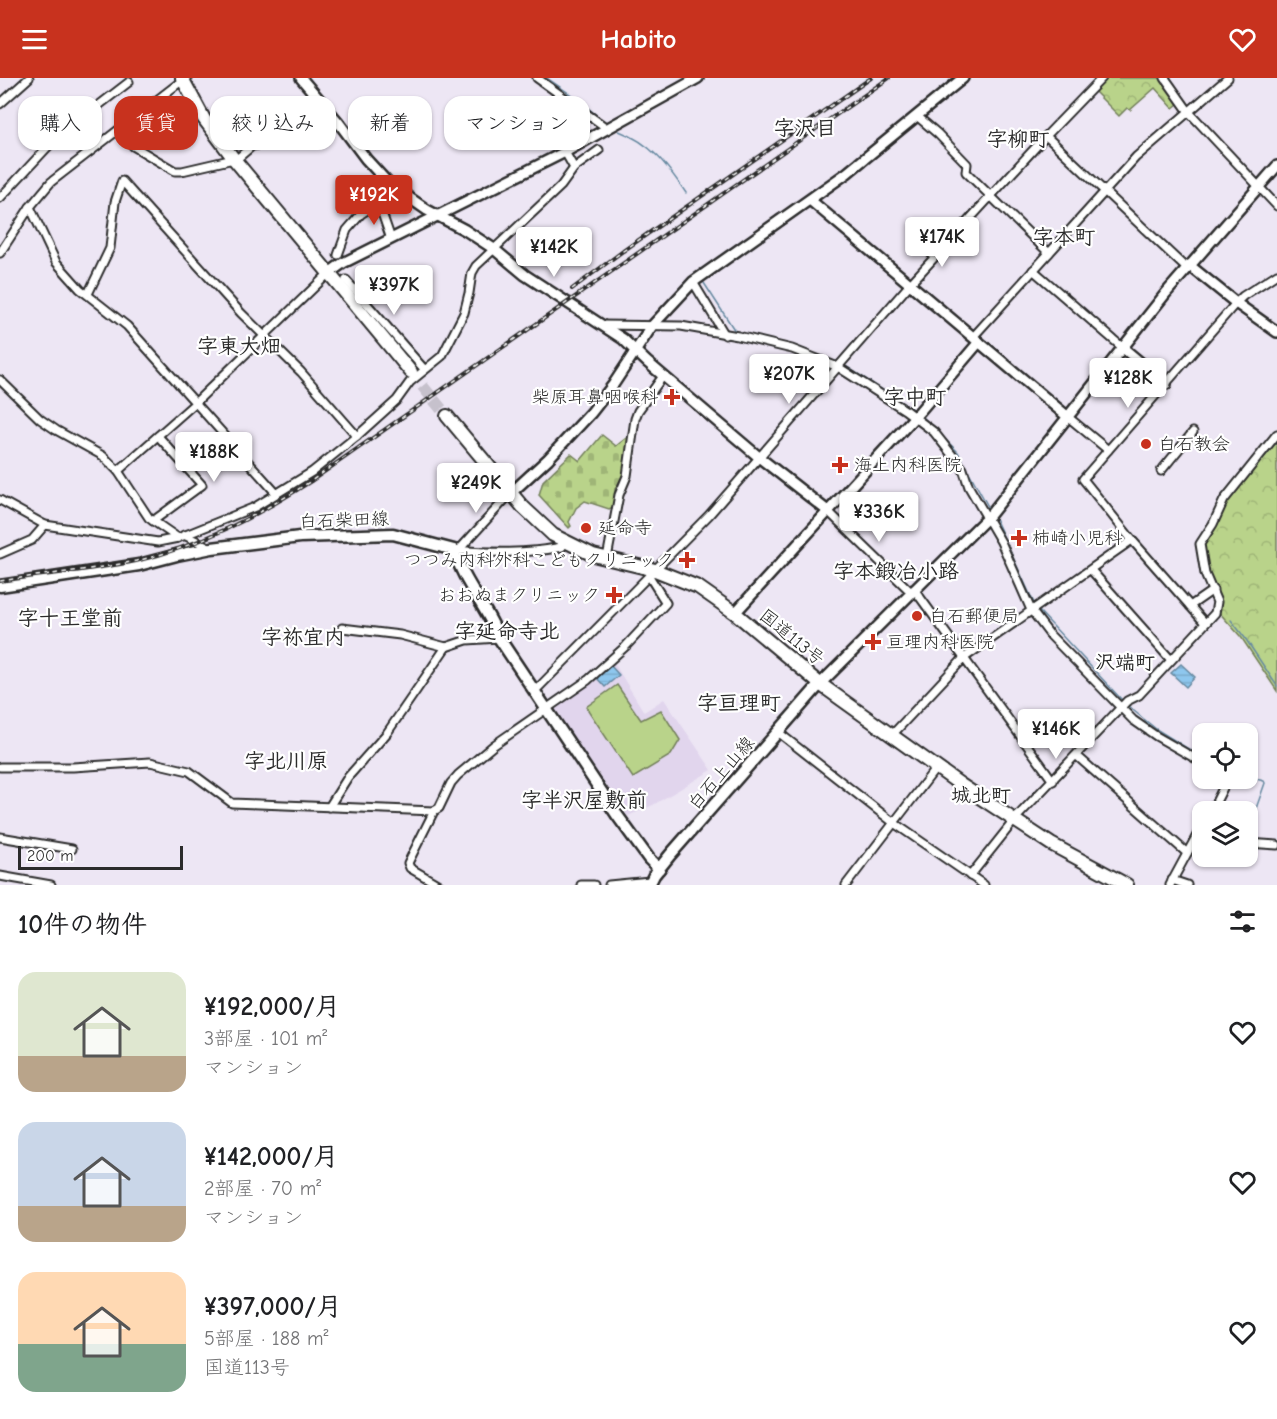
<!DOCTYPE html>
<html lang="ja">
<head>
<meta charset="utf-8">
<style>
  body { margin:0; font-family:"Comic Neue","Klee One",sans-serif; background:#f6f6f6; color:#202124; height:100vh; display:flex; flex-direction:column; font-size:22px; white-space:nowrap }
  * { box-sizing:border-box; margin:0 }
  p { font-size:20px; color:#757577 }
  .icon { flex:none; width:33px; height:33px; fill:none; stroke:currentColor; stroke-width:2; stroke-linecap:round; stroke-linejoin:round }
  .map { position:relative; height:807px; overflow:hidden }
  .sheet { display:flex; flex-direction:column; background:#fff; flex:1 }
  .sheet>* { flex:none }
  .guide { position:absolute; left:18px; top:18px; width:600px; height:54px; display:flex; gap:12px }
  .controls { position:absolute; left:1192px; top:645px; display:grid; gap:12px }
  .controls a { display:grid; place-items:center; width:66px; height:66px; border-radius:12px; background:#fff; box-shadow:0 2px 4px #0004; font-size:30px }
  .scale { position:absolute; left:18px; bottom:15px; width:165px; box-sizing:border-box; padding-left:6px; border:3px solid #2b2b2b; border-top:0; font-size:16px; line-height:21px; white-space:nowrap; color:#2b2b2b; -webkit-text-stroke:4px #fff; paint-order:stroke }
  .price { position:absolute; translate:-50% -51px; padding:0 14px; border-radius:6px; background:#fff; color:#222; font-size:20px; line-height:39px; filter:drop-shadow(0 2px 3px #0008) }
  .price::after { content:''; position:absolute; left:50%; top:36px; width:18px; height:14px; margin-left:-9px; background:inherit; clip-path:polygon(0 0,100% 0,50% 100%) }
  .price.selected { background:#c8321e; color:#fff }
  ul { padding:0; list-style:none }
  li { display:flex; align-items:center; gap:18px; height:150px; padding:0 18px }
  li span { display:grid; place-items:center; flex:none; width:168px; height:120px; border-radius:18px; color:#555 }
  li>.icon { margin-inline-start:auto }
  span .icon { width:72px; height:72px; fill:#fffc; stroke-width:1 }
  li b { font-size:26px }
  h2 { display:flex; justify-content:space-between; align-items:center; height:72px; padding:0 18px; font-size:26px }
  .pill { padding:0 21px; border-radius:18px; background:#fff; box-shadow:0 2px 4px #0004; font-size:21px; line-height:54px }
  .pill.selected { background:#c8321e; color:#fff }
  header { display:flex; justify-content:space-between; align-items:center; height:78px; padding:0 18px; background:#c8321e; color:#fff; font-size:27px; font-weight:800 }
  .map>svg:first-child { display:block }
  .built { fill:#e1d5ed }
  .forest { fill:url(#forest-crowns); stroke:#727f5a; stroke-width:1.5 }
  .cemetery { fill:url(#cemetery-stones); stroke:#727f5a; stroke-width:1.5 }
  .garden { fill:#b9d38a; stroke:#727f5a; stroke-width:1.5 }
  .water { fill:url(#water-rules); stroke:#6689a0; stroke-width:1.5 }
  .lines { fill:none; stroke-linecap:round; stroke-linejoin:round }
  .stream { stroke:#6689a0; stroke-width:1.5 }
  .highway-tunnel { stroke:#c6c1cc; stroke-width:12; stroke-dasharray:12 6; stroke-linecap:butt }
  .street-casing { stroke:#2b2b2b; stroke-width:11 }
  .secondary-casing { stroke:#2b2b2b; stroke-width:14 }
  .primary-casing { stroke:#2b2b2b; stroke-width:15 }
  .highway-casing { stroke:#2b2b2b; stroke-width:16 }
  .street { stroke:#fff; stroke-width:7 }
  .secondary { stroke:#fff; stroke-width:9 }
  .primary { stroke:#fff; stroke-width:10 }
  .highway { stroke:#fff; stroke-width:12 }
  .rail-casing { stroke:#2b2b2b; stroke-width:4 }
  .rail { stroke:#fff; stroke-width:1.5; stroke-dasharray:4.5; stroke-linecap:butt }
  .poi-dot { fill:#c8321e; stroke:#fff; stroke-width:2 }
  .labels { text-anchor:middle; stroke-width:4.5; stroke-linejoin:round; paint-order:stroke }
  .poi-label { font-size:18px; fill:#2b2b2b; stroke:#fff; text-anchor:start }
  .street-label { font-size:18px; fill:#2b2b2b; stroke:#fff }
  .neighbourhood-label { font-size:20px; font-weight:bold; fill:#2b2b2b; stroke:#fff }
  .quarter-label { font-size:21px; font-weight:bold; fill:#2b2b2b; stroke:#fff }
</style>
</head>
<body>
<header><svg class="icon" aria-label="menu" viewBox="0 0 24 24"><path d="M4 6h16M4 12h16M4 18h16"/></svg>Habito<svg class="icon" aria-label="heart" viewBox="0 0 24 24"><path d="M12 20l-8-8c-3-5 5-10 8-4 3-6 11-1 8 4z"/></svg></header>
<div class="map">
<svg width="1277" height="807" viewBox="0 0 1277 807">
  <defs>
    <pattern id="forest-crowns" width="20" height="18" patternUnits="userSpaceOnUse" patternTransform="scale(1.5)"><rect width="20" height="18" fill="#b9d38a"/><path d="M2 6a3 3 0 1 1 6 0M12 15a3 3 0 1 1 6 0" fill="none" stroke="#9fb577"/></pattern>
    <pattern id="cemetery-stones" width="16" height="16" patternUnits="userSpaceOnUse" patternTransform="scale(1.5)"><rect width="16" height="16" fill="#b9d38a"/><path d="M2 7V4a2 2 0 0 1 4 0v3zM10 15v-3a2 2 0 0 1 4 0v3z" fill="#9fb577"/></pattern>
    <pattern id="water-rules" width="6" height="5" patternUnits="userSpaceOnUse" patternTransform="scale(1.5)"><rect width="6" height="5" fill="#8ec7ee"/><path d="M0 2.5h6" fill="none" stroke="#7babcc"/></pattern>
  </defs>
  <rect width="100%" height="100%" fill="#ede6f4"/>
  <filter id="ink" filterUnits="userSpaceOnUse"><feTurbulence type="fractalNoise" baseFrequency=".0167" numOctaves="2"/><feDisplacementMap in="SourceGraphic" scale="12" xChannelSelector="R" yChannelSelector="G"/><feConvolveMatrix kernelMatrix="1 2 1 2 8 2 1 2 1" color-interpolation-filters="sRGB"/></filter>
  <g filter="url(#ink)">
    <path class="built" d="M611,580L644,634L664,621L712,692L653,727L628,738L552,628Z"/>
    <g class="forest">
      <path d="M1107,0H1164L1183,22L1173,30L1155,10L1130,32L1127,30L1119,38L1094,13Z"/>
      <path d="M1277,356V613L1241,559L1217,532L1205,496L1201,462L1224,422Z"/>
    </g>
    <path class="cemetery" d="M602,357L616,368L630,357L624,396L615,411L613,429L609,431L585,423L576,430L569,444L571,448L569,450L539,417L543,403L571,376L580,383Z"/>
    <path class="garden" d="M617,607L641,642L661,632L680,662L671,677L633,700L586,629Z"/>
    <g class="water">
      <path d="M1181,586L1195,599L1186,609L1171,595Z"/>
      <path d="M610,587L619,597L605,609L596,599Z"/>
    </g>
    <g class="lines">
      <g class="stream">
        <path d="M547,0L576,20L605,44"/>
        <path d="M619,53C651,65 667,87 686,115"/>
        <path d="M704,205L735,253L742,256"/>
        <path d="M810,275L837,284"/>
        <path d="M847,289L915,333"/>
        <path d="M921,337L958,374L990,432"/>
        <path d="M994,438L1034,525"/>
        <path d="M1221,438L1228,422L1276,365"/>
        <path d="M1212,453L1217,445"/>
        <path d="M1039,533L1122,622"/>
        <path d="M1231,542L1245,560L1277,608"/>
        <path d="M1128,628L1156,651L1203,680"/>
        <path d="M1248,699L1264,703L1265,705L1248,753"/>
      </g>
      <path class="highway-tunnel" d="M411,294L447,338"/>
      <defs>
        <g id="street">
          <path d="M537,0L608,51"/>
          <path d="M1165,0L1189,34L1277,128"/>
          <path d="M0,26L29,0"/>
          <path d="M917,38L938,56L967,86L966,94L1049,175"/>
          <path d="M1046,58L1187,191"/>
          <path d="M133,68L175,93H182L238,80L252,68L298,61L326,52L339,45"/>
          <path d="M565,74L574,90"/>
          <path d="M0,120L55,61L129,4"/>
          <path d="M376,126L383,138L391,161"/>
          <path d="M30,129L56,184L80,211L127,248L276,415"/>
          <path d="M0,175L30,129L51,104L184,1"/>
          <path d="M338,177L347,152L361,136L376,126L388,105"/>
          <path d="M1033,192L1123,270"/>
          <path d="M346,202L424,291"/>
          <path d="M693,204L725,257"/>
          <path d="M88,216L110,170L115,124L122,103L241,235L301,294L357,358"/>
          <path d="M601,247L681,248L738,258L792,271L838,289L905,332L934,354L963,391L969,409L1001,464L1031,532L1050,557L1133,642L1156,658L1203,685"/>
          <path d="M973,259L1136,79L1228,0"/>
          <path d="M0,302L40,341L56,352L103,378L118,393L149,440L178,460"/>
          <path d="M1068,339L1108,372"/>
          <path d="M118,393L195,325L329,195"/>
          <path d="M1161,393L1193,354"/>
          <path d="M0,422L45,447L158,464L178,460L255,429L312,394L357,358L397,322L410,304L442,278L464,235L469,215L472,195L476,188L561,108L574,90L599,72"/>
          <path d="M829,434L911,514"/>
          <path d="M153,443L202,407L158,358"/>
          <path d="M184,457L209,469"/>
          <path d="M454,472C491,475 526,476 562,469L565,464"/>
          <path d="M458,473L511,415"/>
          <path d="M0,476L32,462L45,447"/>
          <path d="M607,480L619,417L627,398L635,341L638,333L663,298"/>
          <path d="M1091,492L1171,582"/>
          <path d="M914,511L1053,703"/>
          <path d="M1190,528L1213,512"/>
          <path d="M1205,545L1132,462L1083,401L1236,225L1243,218L1277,196"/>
          <path d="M342,550L400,557L446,569L467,562L499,560"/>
          <path d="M535,613L709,437L911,205L1046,58L1102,0"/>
          <path d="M778,654L894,745L984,807"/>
          <path d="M891,658L964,580L1132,462"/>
          <path d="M1077,678L1187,775"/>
          <path d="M0,689H73L150,684L189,693L232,725L434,733"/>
          <path d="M329,729L348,699L387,655L446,569"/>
          <path d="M1211,734L1228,700"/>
          <path d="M0,759L72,771"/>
          <path d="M1248,765L1277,767"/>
          <path d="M0,798L51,807"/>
          <path d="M970,798L1017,739L1127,623L1139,617L1215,535L1217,524L1205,496L1200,466L1213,446L1224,422L1277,356"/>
          <path d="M1172,802L1187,807"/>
          <path d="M439,807L410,790L408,785L434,733L439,730L451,705L458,697L494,667L588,602L626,568L666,525L649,498"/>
          <path d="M581,807H594"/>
          <path d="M609,807L650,803"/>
          <path d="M846,807L936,690"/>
          <path d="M1170,807L1203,746"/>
        </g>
        <g id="secondary">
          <path d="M301,0L339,45L366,81L388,105L427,132L465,152L494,171L525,197L623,261L647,284L760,380L829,434"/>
          <path d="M810,122L1068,339"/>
          <path d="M1189,187L1236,225L1277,254"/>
          <path d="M329,195L343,185L565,74L698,0"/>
          <path d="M1123,270L1166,306"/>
          <path d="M511,415L548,381L591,335L613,307L652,248L693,204L847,95L963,0"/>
          <path d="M735,535L920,333L979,264"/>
          <path d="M820,606L990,437L1166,215L1277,88"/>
        </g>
        <g id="primary">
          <path d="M0,508L139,487L177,477L212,470L300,459L393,456L454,472C463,504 487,529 499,560L617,737L649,781L659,791"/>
          <path d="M649,807L654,797L670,777L820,606"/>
        </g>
        <g id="highway">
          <path d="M182,0L204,41L234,81L411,294"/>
          <path d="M447,338L522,428L553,457L593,477L655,492L698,509L735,535L820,606L961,707L1051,766L1127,807"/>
        </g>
      </defs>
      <use href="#street" class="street-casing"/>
      <use href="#secondary" class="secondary-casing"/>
      <use href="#primary" class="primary-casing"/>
      <use href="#highway" class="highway-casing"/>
      <use href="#street" class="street"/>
      <use href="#secondary" class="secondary"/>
      <use href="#primary" class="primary"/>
      <use href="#highway" class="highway"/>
      <defs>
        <g id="rail">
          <path d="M572,211L623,173L871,0"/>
          <path d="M0,503C45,496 92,492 136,483C200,468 257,438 311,403L889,0"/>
        </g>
      </defs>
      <use href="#rail" class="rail-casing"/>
      <use href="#rail" class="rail"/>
    </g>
  </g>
  <g class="poi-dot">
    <path d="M669 310h6v6h6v6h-6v6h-6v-6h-6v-6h6z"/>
    <circle cx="1146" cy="366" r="6"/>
    <path d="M837 378h6v6h6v6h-6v6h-6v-6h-6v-6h6z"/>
    <circle cx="586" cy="450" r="6"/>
    <path d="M1016 451h6v6h6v6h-6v6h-6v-6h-6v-6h6z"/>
    <path d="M684 473h6v6h6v6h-6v6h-6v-6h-6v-6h6z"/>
    <path d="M611 508h6v6h6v6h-6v6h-6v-6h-6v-6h6z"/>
    <circle cx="917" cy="538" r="6"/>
    <path d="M870 555h6v6h6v6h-6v6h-6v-6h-6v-6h6z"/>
  </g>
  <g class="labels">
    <g class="poi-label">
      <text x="658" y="325" text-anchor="end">柴原耳鼻咽喉科</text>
      <text x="1158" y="372">白石教会</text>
      <text x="854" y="393">海上内科医院</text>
      <text x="598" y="456">延命寺</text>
      <text x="1032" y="466">柿崎小児科</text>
      <text x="674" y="488" text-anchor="end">つつみ内科外科こどもクリニック</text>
      <text x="600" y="523" text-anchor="end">おおぬまクリニック</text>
      <text x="929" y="544">白石郵便局</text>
      <text x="886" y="570">亘理内科医院</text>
    </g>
    <g class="street-label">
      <text transform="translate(344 442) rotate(-2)" y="6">白石柴田線</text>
      <text transform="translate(792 559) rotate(39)" y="6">国道113号</text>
      <text transform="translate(721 695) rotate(-49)" y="6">白石上山線</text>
    </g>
    <g class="neighbourhood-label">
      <text x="1125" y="591">沢端町</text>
      <text x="981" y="724">城北町</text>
    </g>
    <g class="quarter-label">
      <text x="805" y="57">字沢目</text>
      <text x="1018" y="68">字柳町</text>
      <text x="1064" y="166">字本町</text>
      <text x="239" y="275">字東大畑</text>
      <text x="915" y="326">字中町</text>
      <text x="896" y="500">字本鍛冶小路</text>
      <text x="70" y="547">字十王堂前</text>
      <text x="507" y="560">字延命寺北</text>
      <text x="303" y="566">字祢宜内</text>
      <text x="739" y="632">字亘理町</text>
      <text x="286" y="690">字北川原</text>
      <text x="584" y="729">字半沢屋敷前</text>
    </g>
  </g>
</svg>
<div class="controls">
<a><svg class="icon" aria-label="locate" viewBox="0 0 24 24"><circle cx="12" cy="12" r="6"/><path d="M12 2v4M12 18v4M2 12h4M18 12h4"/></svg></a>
<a><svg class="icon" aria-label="layers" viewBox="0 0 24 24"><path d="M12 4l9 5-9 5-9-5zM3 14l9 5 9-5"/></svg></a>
</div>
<div class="scale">200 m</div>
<b class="price selected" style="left:374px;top:148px">¥192K</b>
<b class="price" style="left:942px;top:190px">¥174K</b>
<b class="price" style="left:554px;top:200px">¥142K</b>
<b class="price" style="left:394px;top:238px">¥397K</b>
<b class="price" style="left:789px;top:327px">¥207K</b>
<b class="price" style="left:1128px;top:331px">¥128K</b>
<b class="price" style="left:214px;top:405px">¥188K</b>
<b class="price" style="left:476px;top:436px">¥249K</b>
<b class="price" style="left:879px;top:465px">¥336K</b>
<b class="price" style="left:1056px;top:682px">¥146K</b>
<div class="guide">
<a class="pill">購入</a>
<a class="pill selected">賃貸</a>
<a class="pill">絞り込み</a>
<a class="pill">新着</a>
<a class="pill">マンション</a>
</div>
</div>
<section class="sheet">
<h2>10件の物件<svg class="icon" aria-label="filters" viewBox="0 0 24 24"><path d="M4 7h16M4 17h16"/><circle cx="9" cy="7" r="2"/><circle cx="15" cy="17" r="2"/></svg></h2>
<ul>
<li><span style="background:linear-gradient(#dfe7d0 70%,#b9a48a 0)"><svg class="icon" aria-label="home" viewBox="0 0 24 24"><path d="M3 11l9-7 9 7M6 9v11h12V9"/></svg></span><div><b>¥192,000/月</b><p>3部屋 · 101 m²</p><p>マンション</p></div><svg class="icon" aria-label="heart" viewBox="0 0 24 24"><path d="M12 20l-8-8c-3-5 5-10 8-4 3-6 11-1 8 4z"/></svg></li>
<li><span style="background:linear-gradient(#c9d6e8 70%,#b9a48a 0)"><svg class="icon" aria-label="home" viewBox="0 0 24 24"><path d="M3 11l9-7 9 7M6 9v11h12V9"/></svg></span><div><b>¥142,000/月</b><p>2部屋 · 70 m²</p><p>マンション</p></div><svg class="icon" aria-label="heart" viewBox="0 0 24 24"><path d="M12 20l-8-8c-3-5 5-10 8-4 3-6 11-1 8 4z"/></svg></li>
<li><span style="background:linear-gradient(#ffd9b3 60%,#7fa58c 0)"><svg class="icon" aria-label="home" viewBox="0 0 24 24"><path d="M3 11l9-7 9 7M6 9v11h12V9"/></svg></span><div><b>¥397,000/月</b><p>5部屋 · 188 m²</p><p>国道113号</p></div><svg class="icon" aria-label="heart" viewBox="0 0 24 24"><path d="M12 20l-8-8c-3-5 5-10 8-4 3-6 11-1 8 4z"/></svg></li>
</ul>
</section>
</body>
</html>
